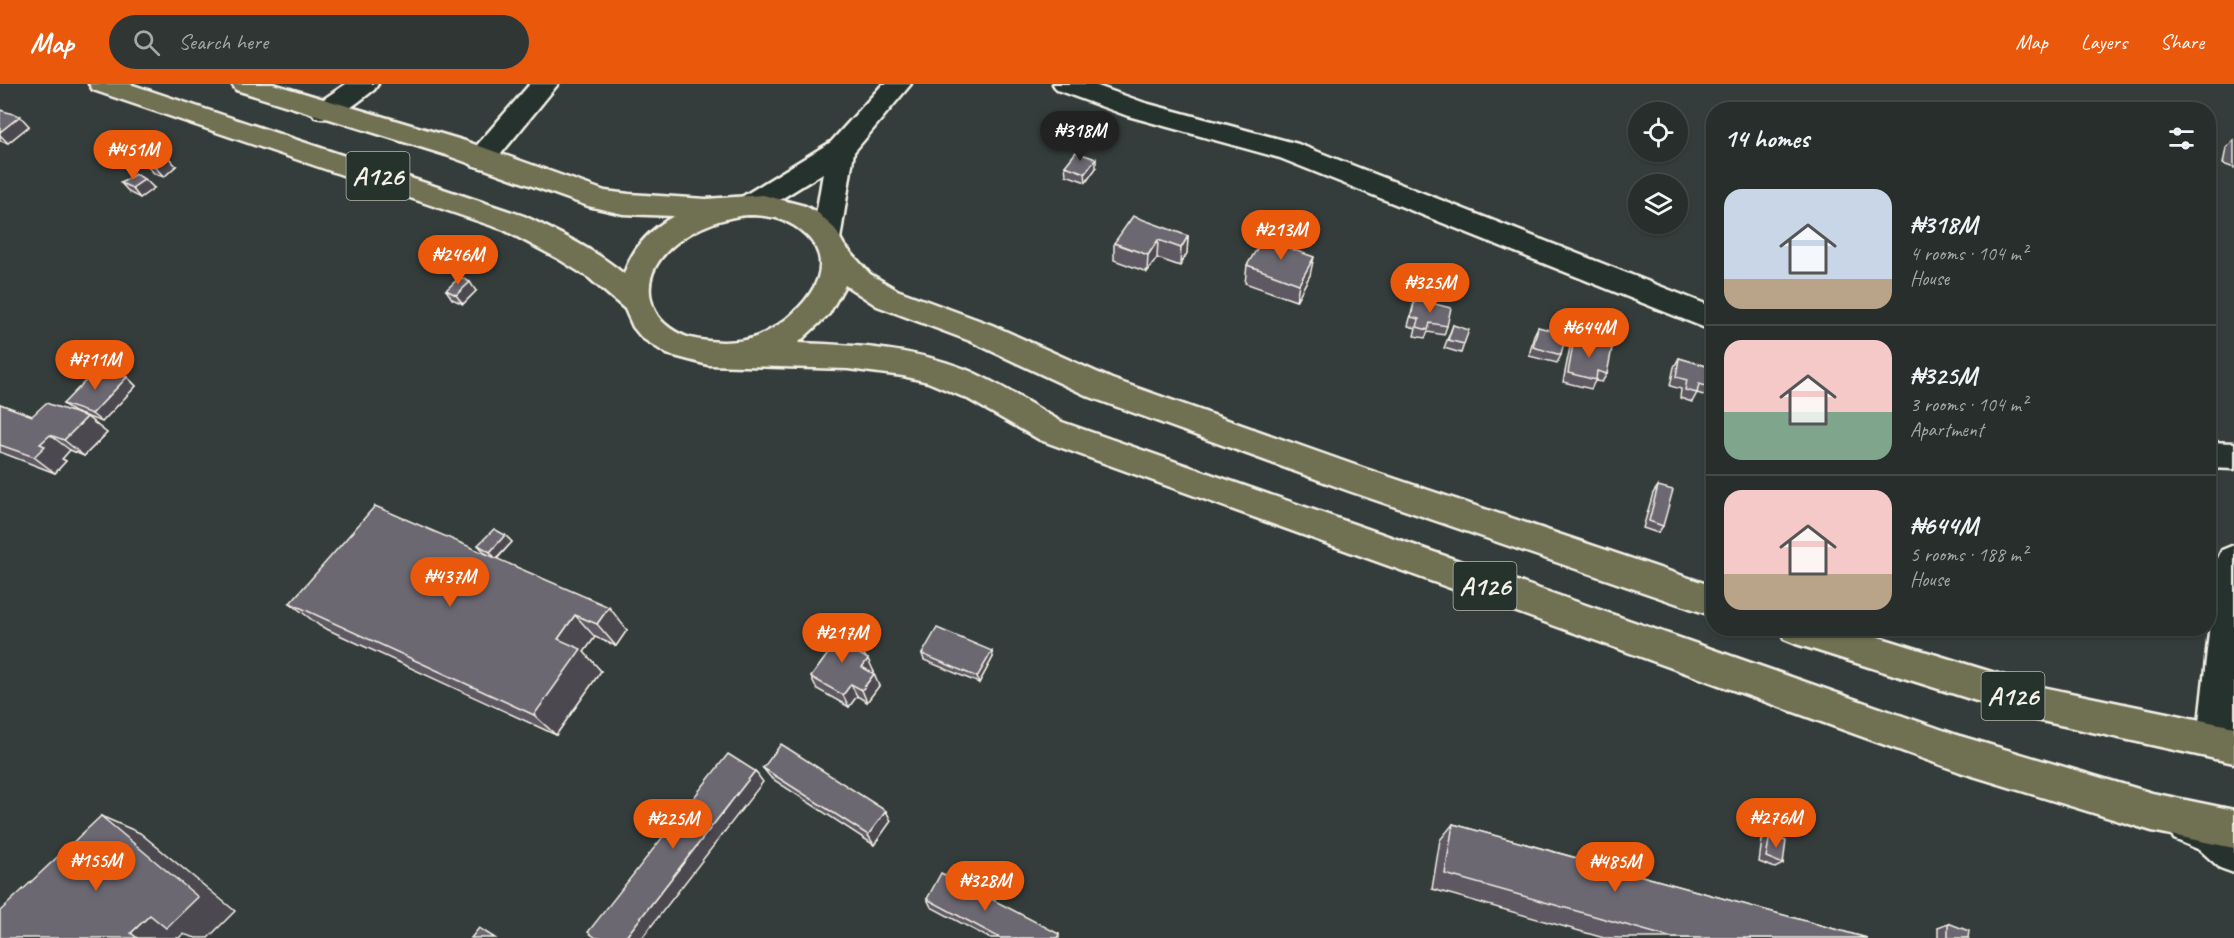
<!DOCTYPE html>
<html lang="en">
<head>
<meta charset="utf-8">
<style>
  body { margin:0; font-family:Caveat,sans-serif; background:#2f3634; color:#f1f3f6; height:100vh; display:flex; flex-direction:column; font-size:22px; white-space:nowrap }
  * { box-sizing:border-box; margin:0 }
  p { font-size:20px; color:#a4a8a9 }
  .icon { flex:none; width:33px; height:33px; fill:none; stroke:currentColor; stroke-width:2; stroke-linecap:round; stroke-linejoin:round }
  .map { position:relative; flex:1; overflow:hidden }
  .side { position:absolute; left:1706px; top:18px; width:510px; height:534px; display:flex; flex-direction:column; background:#272e2c; border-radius:24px; box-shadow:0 2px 4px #0004,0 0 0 2px #434a48 }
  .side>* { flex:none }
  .buttons { position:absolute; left:1628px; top:18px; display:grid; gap:12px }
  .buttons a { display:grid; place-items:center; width:60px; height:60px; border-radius:50%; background:#272e2c; box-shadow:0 2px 4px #0004,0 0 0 2px #434a48; font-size:30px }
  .price { position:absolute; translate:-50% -51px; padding:0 14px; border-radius:21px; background:#ea580c; color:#fff; font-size:20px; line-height:39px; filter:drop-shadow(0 2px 3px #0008) }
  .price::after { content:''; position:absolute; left:50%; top:36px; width:18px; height:14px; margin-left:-9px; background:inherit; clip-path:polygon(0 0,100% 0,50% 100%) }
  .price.selected { background:#222; color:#fff }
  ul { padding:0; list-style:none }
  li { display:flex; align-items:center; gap:18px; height:150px; padding:0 18px }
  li+li { border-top:2px solid #434a48 }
  li span { display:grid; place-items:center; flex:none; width:168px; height:120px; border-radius:18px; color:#555 }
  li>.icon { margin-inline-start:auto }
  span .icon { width:72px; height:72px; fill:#fffc; stroke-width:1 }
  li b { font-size:26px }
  h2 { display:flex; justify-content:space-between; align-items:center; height:72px; padding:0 18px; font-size:26px }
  header { display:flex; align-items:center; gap:36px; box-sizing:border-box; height:84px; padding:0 30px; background:#ea580c; color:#fff }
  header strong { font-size:28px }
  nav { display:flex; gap:33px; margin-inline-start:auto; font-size:21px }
  .search { width:420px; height:54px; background:#2f3634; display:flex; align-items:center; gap:15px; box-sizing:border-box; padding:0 21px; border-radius:33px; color:#a4a8a9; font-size:22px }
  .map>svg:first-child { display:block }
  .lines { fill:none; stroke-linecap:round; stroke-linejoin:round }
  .minor-casing { stroke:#f4f1e8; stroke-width:5 }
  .highway-casing { stroke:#f4f1e8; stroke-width:5 }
  .minor { fill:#26332d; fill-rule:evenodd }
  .highway { fill:#706f52; fill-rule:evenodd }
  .wall { fill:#5d5962; stroke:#f4f1e8; stroke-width:1.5 }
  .shaded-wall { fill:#4c4850; stroke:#f4f1e8; stroke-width:1.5 }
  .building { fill:#6c6772; stroke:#f4f1e8; stroke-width:1.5 }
  .labels { text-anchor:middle; stroke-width:4.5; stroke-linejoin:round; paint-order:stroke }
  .shield { fill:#26332d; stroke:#b6b8b0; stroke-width:1.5 }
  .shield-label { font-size:27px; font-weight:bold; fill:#f4f1e8 }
</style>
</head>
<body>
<header>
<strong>Map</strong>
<div class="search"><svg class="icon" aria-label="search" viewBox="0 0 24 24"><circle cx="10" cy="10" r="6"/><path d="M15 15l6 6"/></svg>Search here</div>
<nav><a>Map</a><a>Layers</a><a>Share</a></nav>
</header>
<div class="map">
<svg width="2234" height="854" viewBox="0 0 2234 854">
  <rect width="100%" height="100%" fill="#343d3b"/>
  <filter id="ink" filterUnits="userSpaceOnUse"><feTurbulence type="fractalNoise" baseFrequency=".0167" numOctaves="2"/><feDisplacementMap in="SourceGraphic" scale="12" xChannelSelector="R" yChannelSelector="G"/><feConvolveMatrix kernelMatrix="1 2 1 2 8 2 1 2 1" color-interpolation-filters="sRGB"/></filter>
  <g filter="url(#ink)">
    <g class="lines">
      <defs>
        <g id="minor">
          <path d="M346,0H378L374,6C357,18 336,40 315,33L311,27L315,21Z"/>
          <path d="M530,0H558L492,81L482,84L472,81L468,74L472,67Z"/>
          <path d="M883,0H911L854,68L840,155L836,163L826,166L816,163L812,155L823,89L760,128L750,131L740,128L736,121L740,114L831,58Z"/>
          <path d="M1053,0H1092L1145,19L1298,60L1713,223V247L1280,74L1128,32L1057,6Z"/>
          <path d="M2208,358L2234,359V385L2208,384Z"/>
          <path d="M2234,461V650L2228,669L2215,675L2202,669L2197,657L2217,476L2222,466Z"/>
          <path d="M2187,723L2228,740L2234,745V789L2220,784L2200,766L2174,755L2168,742L2174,729Z"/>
        </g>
        <g id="highway">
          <path d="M89,0H130L524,132C559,149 594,165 624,190C632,165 650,145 674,132L623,130L588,122L446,71L236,6L232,0H273L465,57L605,107L629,110L706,115L763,111L805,122L818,129L835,145L844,161L870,190L897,206L992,241L1112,295L1363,384L1713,502V532L1349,407L1090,313L970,257L877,222L845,201L829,230L798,259C855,261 911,264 965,285C999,299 1030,320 1062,338L1960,652L2152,709L2234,726V764L2152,747L1960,688L1040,356L968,315L928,298L903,292L848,285L708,281L667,270L642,254L633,243L625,225L589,194L557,174L504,146L93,6ZM748,131C771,131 790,135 806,151C845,188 794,237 758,252C739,260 710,259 690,254C677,250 661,240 655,227C629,172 705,134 748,131Z"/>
          <path d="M1779,544H1849L2037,602L2234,643V679L2037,636L1796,560L1784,555Z"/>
        </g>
      </defs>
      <use href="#minor" class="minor-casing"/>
      <use href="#highway" class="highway-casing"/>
      <use href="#minor" class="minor"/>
      <use href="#highway" class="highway"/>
    </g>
    <g class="wall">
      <path d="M0,26L29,42L8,59L0,57Z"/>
      <path d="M2234,56V84L2223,80L2226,64Z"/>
      <path d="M146,81L176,82L164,93L155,90Z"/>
      <path d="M1065,82L1096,84L1086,98L1066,91Z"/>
      <path d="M121,99L154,104L140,114L130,109Z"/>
      <path d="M1188,152L1187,169L1180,182L1157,174L1147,188L1114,176V159Z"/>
      <path d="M1247,181L1310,191L1296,217L1245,199Z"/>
      <path d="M446,206L476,207L463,220L452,215Z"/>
      <path d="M1415,215L1447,242L1444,251L1428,248L1425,254L1414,252L1416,244L1408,242Z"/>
      <path d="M1453,241L1464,260L1461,269L1444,264Z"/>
      <path d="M1538,243L1561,271L1557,279L1529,272L1534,251Z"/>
      <path d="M1574,255L1607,290L1602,298L1595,297L1591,305L1563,298L1570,263Z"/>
      <path d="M1679,274L1713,284V314L1697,309L1692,318L1680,314L1681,305L1670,302L1674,283Z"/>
      <path d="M127,293L136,302L102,338L74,328L63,320Z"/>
      <path d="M0,320L32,332L87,333L107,349L84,372L70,366L62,375L66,377L55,389L0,368Z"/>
      <path d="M1658,402L1663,442L1658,449L1643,444L1653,409Z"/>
      <path d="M505,451L512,458L497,475L627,546L616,562L595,553L584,568L601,587L556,651L320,542L290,519L492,473L485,469L478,461Z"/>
      <path d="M819,556L865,572L874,588L872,589L879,602L867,618L857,612L849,623L817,605L811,593L828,570L826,568Z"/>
      <path d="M922,570L993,573L979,599L924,576Z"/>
      <path d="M763,684L886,727L891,737L874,761L771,694Z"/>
      <path d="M1453,740L1867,854H1604L1432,805L1440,756Z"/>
      <path d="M1770,751L1783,780L1775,784L1759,778L1762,756Z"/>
      <path d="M927,815L1059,850V854H989L931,823Z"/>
      <path d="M1948,839L1968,854H1938V843Z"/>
    </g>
    <g class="shaded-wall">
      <path d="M20,32L29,42L8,59L0,51V48Z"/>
      <path d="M168,73L176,82L164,93L156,84Z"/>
      <path d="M1096,75V84L1086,98L1085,89Z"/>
      <path d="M145,95L154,104L140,114L132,104Z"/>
      <path d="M1188,152L1187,169L1180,182L1181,164Z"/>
      <path d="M1158,156L1157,174L1147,188L1148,171Z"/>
      <path d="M1314,173L1310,191L1296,217L1299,200Z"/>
      <path d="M470,198L476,207L463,220L456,211Z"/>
      <path d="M127,293L136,302L102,338L92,330Z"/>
      <path d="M87,333L107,349L84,372L64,356Z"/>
      <path d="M50,351L70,366L62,375L66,377L55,389L34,373L40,360Z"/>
      <path d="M505,451L512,458L496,475L490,468Z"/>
      <path d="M609,523L627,546L616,562L597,540Z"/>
      <path d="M575,531L595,553L584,568L601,587L556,651L534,631L558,555Z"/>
      <path d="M860,560L865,572L860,580L854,567Z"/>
      <path d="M992,567L993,573L979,599L977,593Z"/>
      <path d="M868,575L874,588L867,596L862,583Z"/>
      <path d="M874,590L879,602L867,618L862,606Z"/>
      <path d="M851,600L857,612L849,623L843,611Z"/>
      <path d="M755,687L763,698L642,854H625Z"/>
      <path d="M886,727L891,737L874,761L868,751Z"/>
      <path d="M101,732L140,749L235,827L208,854H196L183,850L179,854H137L131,849L150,831Z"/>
    </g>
    <g class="building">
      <path d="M0,26L20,32L0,48Z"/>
      <path d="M1076,68L1096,75L1085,89L1065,82Z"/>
      <path d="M158,70L168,73L156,84L146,81Z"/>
      <path d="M135,90L145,95L132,104L121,99Z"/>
      <path d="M1133,132L1188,152L1181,164L1158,156L1148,171L1114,159Z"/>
      <path d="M1263,155L1314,173L1299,200L1247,181Z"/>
      <path d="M460,193L470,198L456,211L446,206Z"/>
      <path d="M1415,215L1451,224L1447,242L1430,239L1428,246L1417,243L1419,235L1411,233Z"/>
      <path d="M1453,241L1469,246L1464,260L1448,256Z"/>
      <path d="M1538,243L1566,250L1561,271L1533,263Z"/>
      <path d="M1574,255L1612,264L1607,290L1597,287L1596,296L1568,289Z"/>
      <path d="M1679,274L1713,284V304L1699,300L1697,309L1685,306L1687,296L1676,293Z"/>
      <path d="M98,284L127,293L92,330L63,320Z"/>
      <path d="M46,319L87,333L64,356L50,351L40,360L45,362L34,373L0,361V320L32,332Z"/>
      <path d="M1658,402L1673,406L1663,442L1649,437Z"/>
      <path d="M375,422L609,523L597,540L575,531L558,555L581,565L534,631L290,519Z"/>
      <path d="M494,445L505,451L490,468L478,461Z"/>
      <path d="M829,543L860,560L854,567L868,575L862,583L874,590L862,606L851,600L843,611L811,593L833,563L819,556Z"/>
      <path d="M937,544L992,567L977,593L922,570Z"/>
      <path d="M781,660L886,727L868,751L763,684Z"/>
      <path d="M728,670L755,687L625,854H596L588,848Z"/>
      <path d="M101,732L198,813L166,844L150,831L131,849L137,854H0V827Z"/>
      <path d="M1453,740L1867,854H1672L1445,790Z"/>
      <path d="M1770,751L1786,757L1783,780L1766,773Z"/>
      <path d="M941,789L1059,850L1057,854H1000L927,815Z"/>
      <path d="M1948,839L1969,847L1968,854H1948Z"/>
      <path d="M479,844L495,854H471Z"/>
    </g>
  </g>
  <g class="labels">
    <g class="shield">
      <rect x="346.5" y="68" width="63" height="48" rx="4.5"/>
      <rect x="1453.5" y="478" width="63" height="48" rx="4.5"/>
      <rect x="1981.5" y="588" width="63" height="48" rx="4.5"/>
    </g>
    <g class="shield-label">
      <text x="378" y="101">A126</text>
      <text x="1485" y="511">A126</text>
      <text x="2013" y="621">A126</text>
    </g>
  </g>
</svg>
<div class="buttons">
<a><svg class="icon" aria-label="locate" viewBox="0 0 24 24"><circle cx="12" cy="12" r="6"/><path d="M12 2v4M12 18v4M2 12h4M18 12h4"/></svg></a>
<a><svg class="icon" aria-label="layers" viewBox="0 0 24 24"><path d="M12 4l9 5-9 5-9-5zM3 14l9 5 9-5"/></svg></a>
</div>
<b class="price selected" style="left:1080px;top:78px">₦318M</b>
<b class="price" style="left:133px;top:97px">₦451M</b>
<b class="price" style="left:1281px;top:177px">₦213M</b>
<b class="price" style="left:458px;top:202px">₦246M</b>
<b class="price" style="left:1430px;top:230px">₦325M</b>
<b class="price" style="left:1589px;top:275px">₦644M</b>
<b class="price" style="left:95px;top:307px">₦711M</b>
<b class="price" style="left:450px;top:524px">₦437M</b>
<b class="price" style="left:842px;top:580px">₦217M</b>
<b class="price" style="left:1776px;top:765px">₦276M</b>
<b class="price" style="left:673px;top:766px">₦225M</b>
<b class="price" style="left:96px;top:808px">₦155M</b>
<b class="price" style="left:1615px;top:809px">₦485M</b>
<b class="price" style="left:985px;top:828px">₦328M</b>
<section class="side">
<h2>14 homes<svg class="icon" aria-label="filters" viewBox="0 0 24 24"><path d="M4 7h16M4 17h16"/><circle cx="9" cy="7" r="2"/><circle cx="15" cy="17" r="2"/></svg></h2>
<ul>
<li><span style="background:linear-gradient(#c9d6e8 75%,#b9a48a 0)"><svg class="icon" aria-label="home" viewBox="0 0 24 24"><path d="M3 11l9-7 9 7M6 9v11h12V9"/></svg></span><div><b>₦318M</b><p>4 rooms · 104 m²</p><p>House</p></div></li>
<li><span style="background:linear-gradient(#f6c9c9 60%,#7fa58c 0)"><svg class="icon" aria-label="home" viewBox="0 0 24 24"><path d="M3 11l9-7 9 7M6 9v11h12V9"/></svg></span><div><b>₦325M</b><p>3 rooms · 104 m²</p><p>Apartment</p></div></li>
<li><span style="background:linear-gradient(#f6c9c9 70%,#b9a48a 0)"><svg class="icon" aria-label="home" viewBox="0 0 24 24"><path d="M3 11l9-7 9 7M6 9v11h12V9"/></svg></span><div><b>₦644M</b><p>5 rooms · 188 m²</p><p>House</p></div></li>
</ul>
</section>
</div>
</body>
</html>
